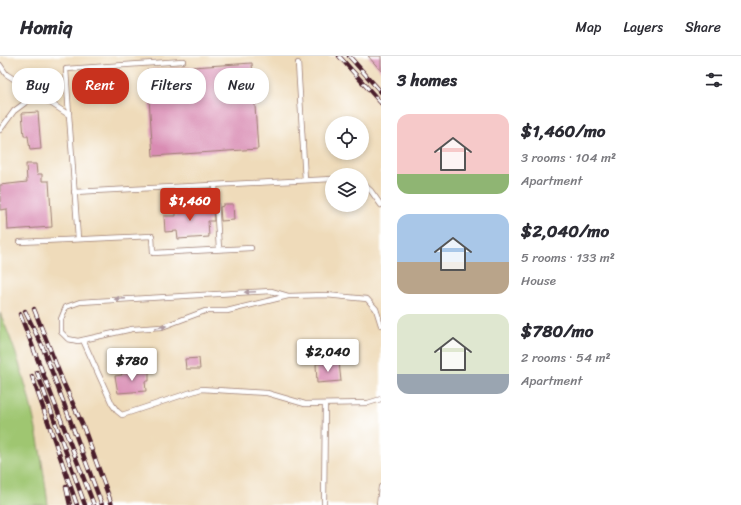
<!DOCTYPE html>
<html lang="en">
<head>
<meta charset="utf-8">
<style>
  body { margin:0; font-family:Sriracha,sans-serif; background:#f2f2f3; color:#2b2b33; height:100vh; display:flex; flex-direction:column; font-size:15px; white-space:nowrap }
  * { box-sizing:border-box; margin:0 }
  p { font-size:13px; color:#7c7c81 }
  .icon { flex:none; width:22px; height:22px; fill:none; stroke:currentColor; stroke-width:2; stroke-linecap:round; stroke-linejoin:round }
  .map { position:relative; flex:1; overflow:hidden }
  .side { display:flex; flex-direction:column; background:#fff; width:360px }
  .side>* { flex:none }
  .guide { position:absolute; left:12px; top:12px; width:309px; height:36px; display:flex; gap:8px }
  .fabs { position:absolute; left:325px; top:60px; display:grid; gap:8px }
  .fabs a { display:grid; place-items:center; width:44px; height:44px; border-radius:50%; background:#fff; box-shadow:0 2px 6px #0003; font-size:20px }
  .price { position:absolute; translate:-50% -34px; padding:0 9px; border-radius:4px; background:#fff; color:#222; font-size:13px; line-height:26px; filter:drop-shadow(0 1px 2px #0008) }
  .price::after { content:''; position:absolute; left:50%; top:24px; width:12px; height:9px; margin-left:-6px; background:inherit; clip-path:polygon(0 0,100% 0,50% 100%) }
  .price.selected { background:#c8321e; color:#fff }
  ul { padding:0; list-style:none }
  li { display:flex; align-items:center; gap:12px; height:100px; padding:0 16px }
  li span { display:grid; place-items:center; flex:none; width:112px; height:80px; border-radius:12px; color:#555 }
  li>.icon { margin-inline-start:auto }
  span .icon { width:48px; height:48px; fill:#fffc; stroke-width:1 }
  li b { font-size:17px }
  h2 { display:flex; justify-content:space-between; align-items:center; height:48px; padding:0 16px; font-size:17px }
  .chip { padding:0 14px; border-radius:16px; background:#fff; box-shadow:0 2px 6px #0003; font-size:14px; line-height:36px }
  .chip.selected { background:#c8321e; color:#fff }
  header { display:flex; align-items:center; gap:24px; box-sizing:border-box; height:56px; padding:0 20px; background:#fff; border-bottom:1px solid #e1e1e2 }
  header strong { font-size:19px }
  nav { display:flex; gap:22px; margin-inline-start:auto; font-size:14px }
  main { display:flex; flex:1; min-height:0 }
  .map>svg:first-child { display:block }
  .green { fill:#9fc671; stroke:#74724e }
  .building { fill:#d98cb3 }
  .lines { fill:none; stroke-linecap:round; stroke-linejoin:round }
  .service-casing { stroke:#9c7d72; stroke-width:6 }
  .service { stroke:#fff; stroke-width:4.5 }
  .rail-casing { stroke:#4a1f2b; stroke-width:4.5 }
  .rail { stroke:#fff; stroke-width:3; stroke-dasharray:9; stroke-linecap:butt }
  .oneway { fill:#ae9aa0 }
</style>
</head>
<body>
<header>
<strong>Homiq</strong>
<nav><a>Map</a><a>Layers</a><a>Share</a></nav>
</header>
<main>
<div class="map">
<svg width="381" height="449" viewBox="0 0 381 449">
  <rect width="100%" height="100%" fill="#fff"/>
  <filter id="ink" filterUnits="userSpaceOnUse"><feTurbulence type="fractalNoise" baseFrequency=".025" numOctaves="2"/><feDisplacementMap in="SourceGraphic" scale="8" xChannelSelector="R" yChannelSelector="G"/><feConvolveMatrix kernelMatrix="1 2 1 2 8 2 1 2 1" color-interpolation-filters="sRGB"/></filter>
  <filter id="wash" filterUnits="userSpaceOnUse"><feTurbulence type="fractalNoise" baseFrequency=".012" numOctaves="4" result="noise"/><feDisplacementMap in="SourceGraphic" scale="16" xChannelSelector="R" yChannelSelector="G"/><feGaussianBlur stdDeviation="0.9" result="paint"/><feColorMatrix in="noise" values="0 0 0 0 0 0 0 0 0 0 0 0 0 0 0 0 0 1.4 0 .05"/><feComposite in="paint" operator="in"/></filter>
  <g filter="url(#wash)">
    <rect width="100%" height="100%" fill="#efdbba"/>
    <path class="green" d="M0,257C27,318 40,383 48,449H0Z"/>
    <g id="blocks">
      <g class="building">
        <path d="M368,0H381V15Z"/>
        <path d="M252,7L258,93L153,100L147,14Z"/>
        <path d="M38,56L41,93L30,94L28,80H24L22,57Z"/>
        <path d="M26,108H36L37,118H42V125H49L52,171L8,174L7,153L0,154V129L27,126Z"/>
        <path d="M184,146V153L213,151L214,165H208L209,181L178,183L177,175L165,176L164,160H176V147Z"/>
        <path d="M223,148H233L234,164L221,165L220,151L223,150Z"/>
        <path d="M199,302L200,313H186L185,303Z"/>
        <path d="M339,306L341,325L317,327L316,308Z"/>
        <path d="M149,315V325H145L146,335L118,337L115,320L122,319L121,317Z"/>
      </g>
    </g>
  </g>
  <g filter="url(#ink)">
    <use href="#blocks" fill-opacity="0" stroke="#9c7d72" stroke-width="1"/>
    <g class="lines">
      <defs>
        <g id="service">
          <path d="M298,7L305,124"/>
          <path d="M0,9L6,18L69,59L78,183"/>
          <path d="M69,59L66,13L183,5"/>
          <path d="M0,74L14,55L37,38"/>
          <path d="M362,127L371,135L381,149"/>
          <path d="M215,129L219,193"/>
          <path d="M74,136L332,123"/>
          <path d="M20,186L152,180L153,197L251,192"/>
          <path d="M288,240L271,235L80,246L66,251L61,263V276L68,283L78,285L132,273L162,271L205,255H227L288,240L326,239L367,243L376,253L381,269"/>
          <path d="M83,284L112,348L117,355L122,359L201,333L267,337L305,348L368,347L381,343"/>
          <path d="M324,449L325,349"/>
          <path d="M379,449L381,431"/>
        </g>
      </defs>
      <use href="#service" class="service-casing"/>
      <use href="#service" class="service"/>
      <defs>
        <g id="rail">
          <path d="M339,0L381,47"/>
          <path d="M349,0L381,36"/>
          <path d="M34,253L63,326L83,370L112,449"/>
          <path d="M25,255L43,292L102,449"/>
          <path d="M20,258L94,449"/>
          <path d="M37,316L85,449"/>
          <path d="M32,320L77,449"/>
          <path d="M66,431L70,449"/>
        </g>
      </defs>
      <use href="#rail" class="rail-casing"/>
      <use href="#rail" class="rail"/>
    </g>
    <defs><path id="oneway-solid" d="M-6-.8H1V-3.2L6.5 0L1 3.2V.8H-6Z"/></defs>
    <g class="oneway">
      <use href="#oneway-solid" transform="translate(250 236) rotate(177)"/>
      <use href="#oneway-solid" transform="translate(120 243) rotate(177)"/>
      <use href="#oneway-solid" transform="translate(161 271) rotate(-11)"/>
    </g>
  </g>
</svg>
<div class="fabs">
<a><svg class="icon" aria-label="locate" viewBox="0 0 24 24"><circle cx="12" cy="12" r="6"/><path d="M12 2v4M12 18v4M2 12h4M18 12h4"/></svg></a>
<a><svg class="icon" aria-label="layers" viewBox="0 0 24 24"><path d="M12 4l9 5-9 5-9-5zM3 14l9 5 9-5"/></svg></a>
</div>
<b class="price selected" style="left:190px;top:166px">$1,460</b>
<b class="price" style="left:328px;top:317px">$2,040</b>
<b class="price" style="left:132px;top:326px">$780</b>
<div class="guide">
<a class="chip">Buy</a>
<a class="chip selected">Rent</a>
<a class="chip">Filters</a>
<a class="chip">New</a>
</div>
</div>
<section class="side">
<h2>3 homes<svg class="icon" aria-label="filters" viewBox="0 0 24 24"><path d="M4 7h16M4 17h16"/><circle cx="9" cy="7" r="2"/><circle cx="15" cy="17" r="2"/></svg></h2>
<ul>
<li><span style="background:linear-gradient(#f6c9c9 75%,#8fb573 0)"><svg class="icon" aria-label="home" viewBox="0 0 24 24"><path d="M3 11l9-7 9 7M6 9v11h12V9"/></svg></span><div><b>$1,460/mo</b><p>3 rooms · 104 m²</p><p>Apartment</p></div></li>
<li><span style="background:linear-gradient(#a9c7e8 60%,#b9a48a 0)"><svg class="icon" aria-label="home" viewBox="0 0 24 24"><path d="M3 11l9-7 9 7M6 9v11h12V9"/></svg></span><div><b>$2,040/mo</b><p>5 rooms · 133 m²</p><p>House</p></div></li>
<li><span style="background:linear-gradient(#dfe7d0 75%,#9aa5b1 0)"><svg class="icon" aria-label="home" viewBox="0 0 24 24"><path d="M3 11l9-7 9 7M6 9v11h12V9"/></svg></span><div><b>$780/mo</b><p>2 rooms · 54 m²</p><p>Apartment</p></div></li>
</ul>
</section>
</main>
</body>
</html>
